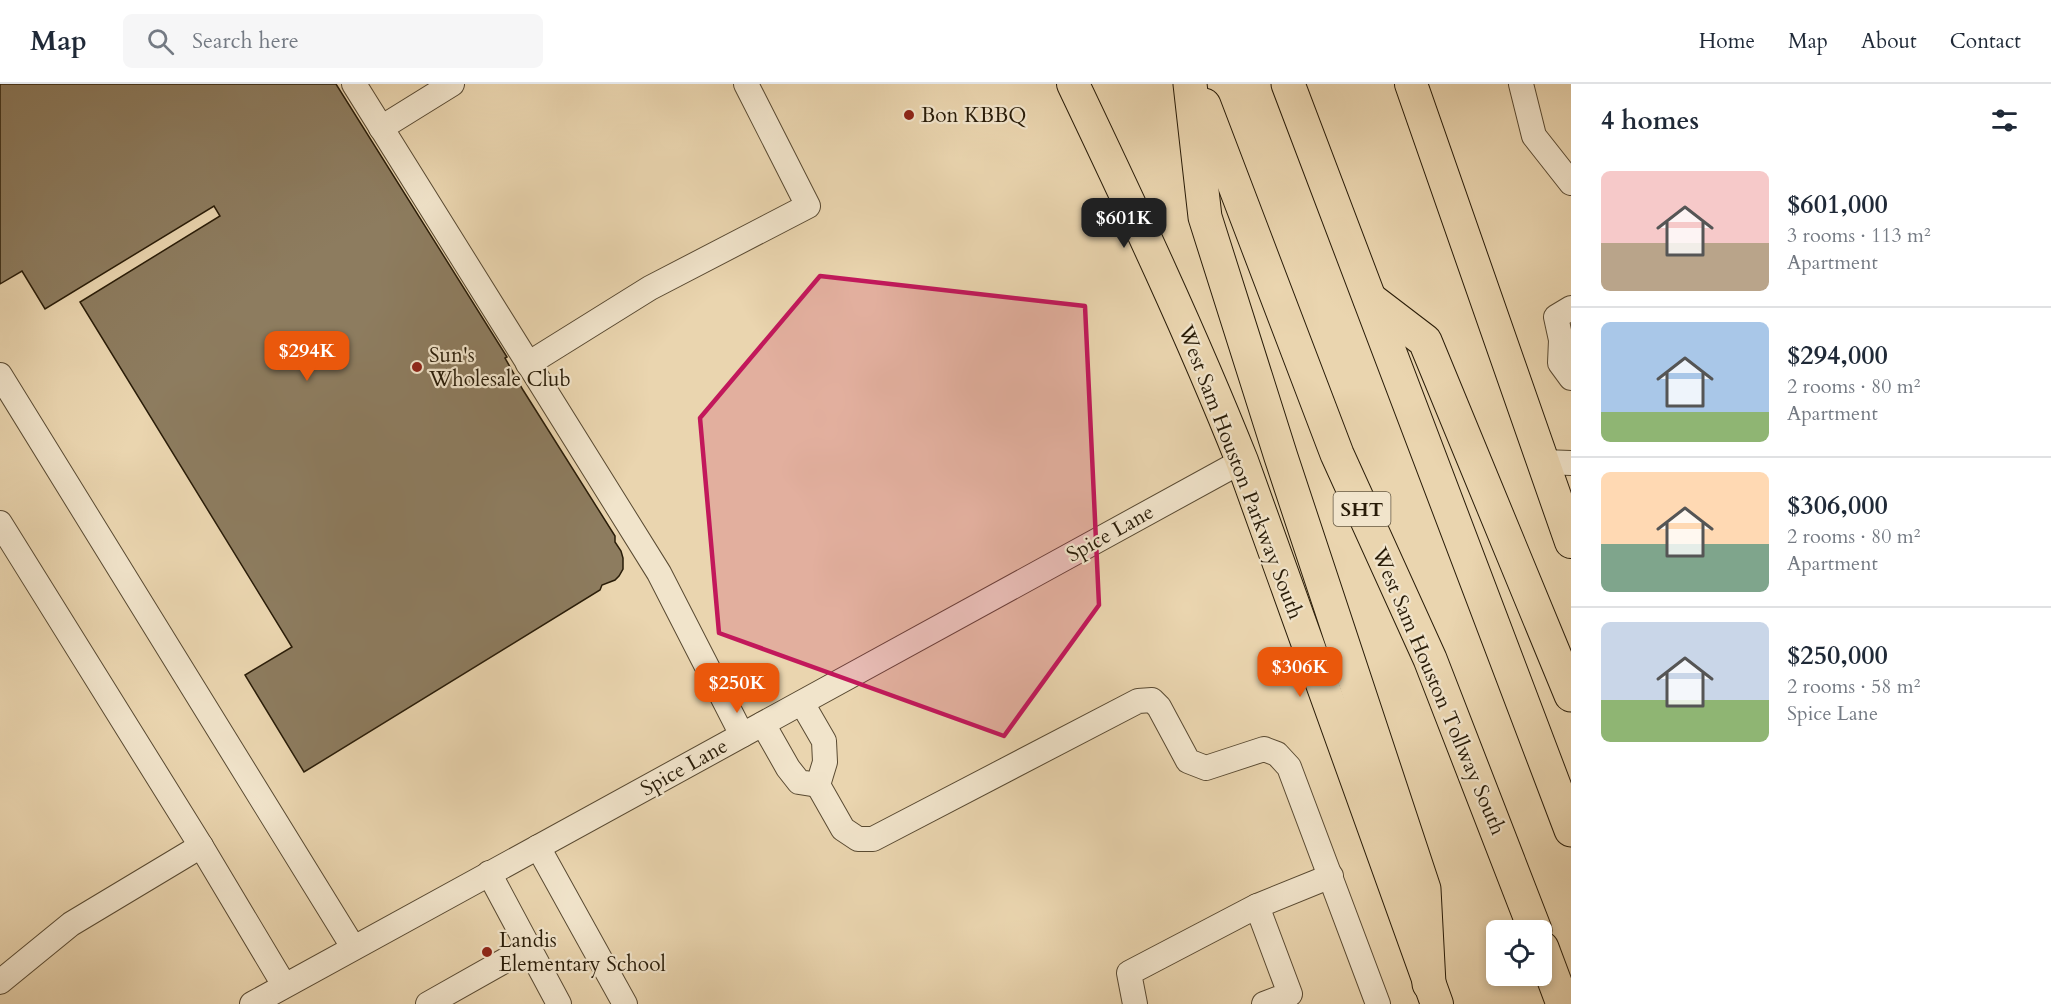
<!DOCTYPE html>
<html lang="en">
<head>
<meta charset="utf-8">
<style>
  body { margin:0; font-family:Cardo,serif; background:#f6f6f7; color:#1f2937; height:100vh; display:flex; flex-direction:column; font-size:22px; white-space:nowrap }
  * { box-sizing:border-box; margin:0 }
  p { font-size:20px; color:#747a83 }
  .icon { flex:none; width:33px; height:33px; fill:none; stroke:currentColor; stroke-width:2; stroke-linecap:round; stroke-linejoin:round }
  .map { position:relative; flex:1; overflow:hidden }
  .details { display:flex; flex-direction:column; background:#fff; width:480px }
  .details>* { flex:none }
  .buttons { position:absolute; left:1486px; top:836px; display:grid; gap:12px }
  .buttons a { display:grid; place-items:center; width:66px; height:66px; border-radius:9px; background:#fff; box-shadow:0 3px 9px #0003; font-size:30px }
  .price { position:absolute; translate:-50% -51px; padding:0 14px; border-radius:12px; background:#ea580c; color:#fff; font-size:20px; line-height:39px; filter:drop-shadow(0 2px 3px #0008) }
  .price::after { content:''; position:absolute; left:50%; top:36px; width:18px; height:14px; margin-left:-9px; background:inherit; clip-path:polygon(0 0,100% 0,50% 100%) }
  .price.current { background:#222; color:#fff }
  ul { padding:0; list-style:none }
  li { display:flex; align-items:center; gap:18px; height:150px; padding:0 30px }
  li+li { border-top:2px solid #e0e1e3 }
  li span { display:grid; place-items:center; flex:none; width:168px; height:120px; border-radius:9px; color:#555 }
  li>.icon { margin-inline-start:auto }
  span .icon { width:72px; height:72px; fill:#fffc; stroke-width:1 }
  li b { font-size:26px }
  h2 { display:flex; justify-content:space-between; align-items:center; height:72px; padding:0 30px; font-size:26px }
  header { display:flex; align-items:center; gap:36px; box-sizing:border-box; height:84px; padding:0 30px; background:#fff; border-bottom:2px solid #e0e1e3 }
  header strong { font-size:28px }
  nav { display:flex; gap:33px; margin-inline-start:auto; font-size:21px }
  .search { width:420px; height:54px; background:#f6f6f7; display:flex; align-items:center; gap:15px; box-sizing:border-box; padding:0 21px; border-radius:9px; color:#747a83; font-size:22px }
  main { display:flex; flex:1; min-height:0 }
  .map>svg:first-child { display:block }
  .building { fill:#8d7c5f; stroke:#291c08; stroke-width:1.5 }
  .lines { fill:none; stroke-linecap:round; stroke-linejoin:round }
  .minor-casing { stroke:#594a32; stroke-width:26 }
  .major-casing { stroke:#291c08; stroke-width:34 }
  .highway-casing { stroke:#291c08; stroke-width:35 }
  .minor { stroke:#f1e4cb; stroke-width:24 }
  .major { stroke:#ead5af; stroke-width:32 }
  .highway { stroke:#ead5af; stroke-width:33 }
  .marked { fill:#c2185b; fill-opacity:0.2; stroke:#c2185b; stroke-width:4.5; stroke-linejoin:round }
  .poi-dot { fill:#8f2418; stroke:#f1e4cb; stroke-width:2 }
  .labels { text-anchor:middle; stroke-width:4.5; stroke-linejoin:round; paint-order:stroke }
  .shield { fill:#f1e4cb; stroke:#655842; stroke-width:1.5 }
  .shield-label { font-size:20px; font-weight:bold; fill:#291c08 }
  .poi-label { font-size:21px; fill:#291c08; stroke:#f1e4cb; text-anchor:start }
  .street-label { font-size:21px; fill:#291c08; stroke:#f1e4cb }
</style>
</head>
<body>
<header>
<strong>Map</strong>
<div class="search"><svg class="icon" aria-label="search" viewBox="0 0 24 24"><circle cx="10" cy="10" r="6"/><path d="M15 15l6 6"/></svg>Search here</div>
<nav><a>Home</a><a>Map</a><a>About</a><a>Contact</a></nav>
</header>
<main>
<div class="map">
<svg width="1571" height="920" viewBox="0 0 1571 920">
  <rect width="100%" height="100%" fill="#ead5af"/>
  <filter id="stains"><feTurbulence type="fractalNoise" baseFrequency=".00333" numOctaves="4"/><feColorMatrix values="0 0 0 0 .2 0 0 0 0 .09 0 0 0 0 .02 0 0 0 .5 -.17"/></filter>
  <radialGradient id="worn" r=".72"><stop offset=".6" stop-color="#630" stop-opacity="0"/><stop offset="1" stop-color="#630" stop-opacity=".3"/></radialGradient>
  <path class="building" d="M0,0H336L507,273L505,274L523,306L615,452V458L621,467L623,474V485L619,492L615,496L602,501L600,506L304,688L245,591L292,563L80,218L220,132L214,122L45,225L22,187L0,200Z"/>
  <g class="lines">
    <defs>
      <g id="minor">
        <path d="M354,0L659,489L742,651"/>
        <path d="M1521,0L1534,52L1571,99"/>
        <path d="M381,44L452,0"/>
        <path d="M1571,224L1556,233L1561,256L1560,279L1571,294"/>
        <path d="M528,280L650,204L808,122L746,0"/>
        <path d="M0,291L353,863"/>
        <path d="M1543,378L1571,379"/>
        <path d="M0,439L201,762L284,901"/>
        <path d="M802,619L824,657L825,678L818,701L843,745L858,755H873L1138,617L1152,616L1159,623L1188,677L1206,684L1264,665L1277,670L1289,683L1378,920"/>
        <path d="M763,640L788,684L799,698L818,701"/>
        <path d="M538,763L625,920"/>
        <path d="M489,789L559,920"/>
        <path d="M1257,822L1331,792"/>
        <path d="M0,898L71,840L201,762"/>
        <path d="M252,920L1242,377"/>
        <path d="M428,920L529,863"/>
        <path d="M1135,920L1129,889L1257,822L1290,910L1264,920"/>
      </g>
      <g id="major">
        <path d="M1073,0C1132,124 1191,249 1242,377L1437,920"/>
        <path d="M1411,0L1571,458"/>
      </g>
      <g id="highway">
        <path d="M1190,0L1205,133L1281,373L1424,805L1429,900"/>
        <path d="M1288,0L1571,746"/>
        <path d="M1204,21L1337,370L1430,575L1535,846"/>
        <path d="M1370,215L1425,257L1571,611"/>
        <path d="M1542,864L1563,920"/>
      </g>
    </defs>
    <use href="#minor" class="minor-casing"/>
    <use href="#major" class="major-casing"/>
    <use href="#highway" class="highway-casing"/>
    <use href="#minor" class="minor"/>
    <use href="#major" class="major"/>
    <use href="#highway" class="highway"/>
  </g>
  <path class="marked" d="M820,192L1085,222L1099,521L1004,652L719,549L700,334Z"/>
  <g class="poi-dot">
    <circle cx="909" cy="31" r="6"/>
    <circle cx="417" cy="283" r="6"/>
    <circle cx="487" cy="868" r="6"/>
  </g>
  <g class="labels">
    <rect class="shield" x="1333.5" y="408" width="57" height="34" rx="4.5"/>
    <g class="shield-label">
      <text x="1362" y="432">SHT</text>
    </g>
    <g class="poi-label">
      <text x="921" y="38">Bon KBBQ</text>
      <text x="429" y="278">Sun's<tspan x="429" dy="24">Wholesale Club</tspan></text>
      <text x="499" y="863">Landis<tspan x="499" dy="24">Elementary School</tspan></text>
    </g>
    <g class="street-label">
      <text transform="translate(1241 388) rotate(69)" y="7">West Sam Houston Parkway South</text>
      <text transform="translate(1110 449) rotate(-29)" y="7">Spice Lane</text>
      <text transform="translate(1439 607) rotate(67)" y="7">West Sam Houston Tollway South</text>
      <text transform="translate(684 683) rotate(-29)" y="7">Spice Lane</text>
    </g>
  </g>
  <rect width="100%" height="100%" filter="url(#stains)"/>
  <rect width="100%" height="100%" fill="url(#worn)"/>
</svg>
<div class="buttons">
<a><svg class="icon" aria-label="locate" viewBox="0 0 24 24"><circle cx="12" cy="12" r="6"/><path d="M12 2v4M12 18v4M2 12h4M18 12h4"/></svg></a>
</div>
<b class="price current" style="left:1124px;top:165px">$601K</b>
<b class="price" style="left:307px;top:298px">$294K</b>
<b class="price" style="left:1300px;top:614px">$306K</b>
<b class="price" style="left:737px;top:630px">$250K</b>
</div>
<section class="details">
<h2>4 homes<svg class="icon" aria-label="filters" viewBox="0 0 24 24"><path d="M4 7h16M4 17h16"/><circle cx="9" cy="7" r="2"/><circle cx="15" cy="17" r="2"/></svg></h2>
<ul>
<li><span style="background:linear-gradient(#f6c9c9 60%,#b9a48a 0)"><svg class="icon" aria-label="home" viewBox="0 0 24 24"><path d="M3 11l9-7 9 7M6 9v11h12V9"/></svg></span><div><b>$601,000</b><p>3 rooms · 113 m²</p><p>Apartment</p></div></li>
<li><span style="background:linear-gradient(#a9c7e8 75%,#8fb573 0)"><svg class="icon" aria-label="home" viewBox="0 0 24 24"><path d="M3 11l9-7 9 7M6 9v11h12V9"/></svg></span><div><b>$294,000</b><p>2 rooms · 80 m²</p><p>Apartment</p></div></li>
<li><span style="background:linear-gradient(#ffd9b3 60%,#7fa58c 0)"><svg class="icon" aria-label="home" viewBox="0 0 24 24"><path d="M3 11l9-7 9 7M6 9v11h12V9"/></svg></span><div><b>$306,000</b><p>2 rooms · 80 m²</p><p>Apartment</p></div></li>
<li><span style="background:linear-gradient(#c9d6e8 65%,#8fb573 0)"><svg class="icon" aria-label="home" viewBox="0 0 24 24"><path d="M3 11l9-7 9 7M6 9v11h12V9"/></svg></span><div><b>$250,000</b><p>2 rooms · 58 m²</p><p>Spice Lane</p></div></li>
</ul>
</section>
</main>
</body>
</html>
